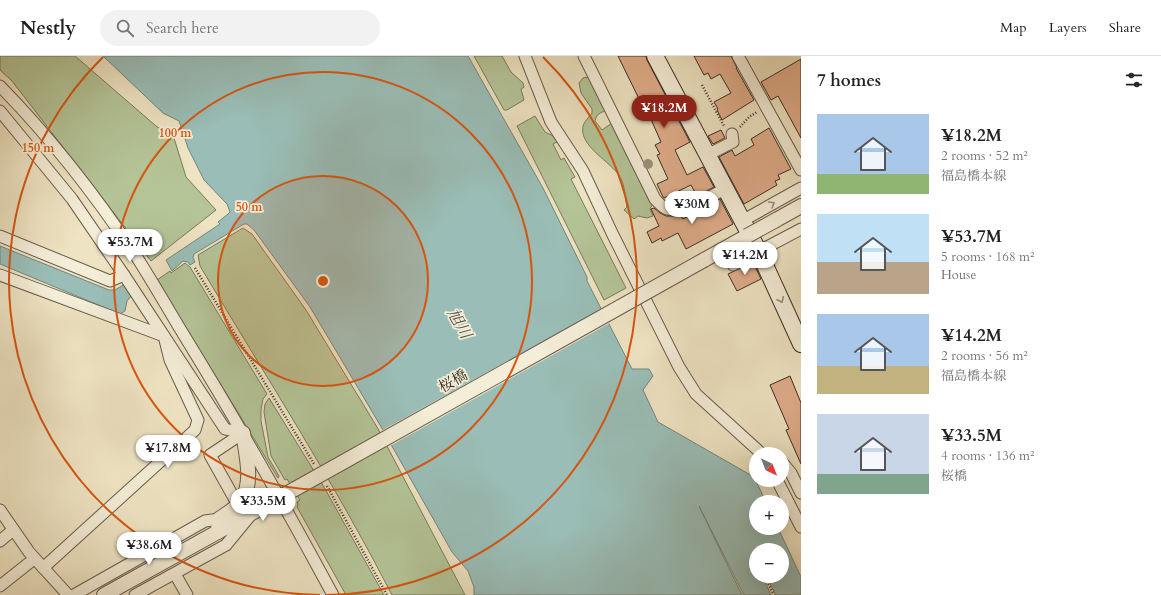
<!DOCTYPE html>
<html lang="en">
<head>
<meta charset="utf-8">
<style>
  body { margin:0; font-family:Cardo,"Noto Serif JP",serif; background:#f2f2f2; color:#202124; height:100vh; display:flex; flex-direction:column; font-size:15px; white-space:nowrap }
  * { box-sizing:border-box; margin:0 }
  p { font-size:13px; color:#757577 }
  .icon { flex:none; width:22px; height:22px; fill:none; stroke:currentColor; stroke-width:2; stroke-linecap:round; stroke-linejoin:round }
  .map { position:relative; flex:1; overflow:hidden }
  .sheet { display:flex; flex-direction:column; background:#fff; width:360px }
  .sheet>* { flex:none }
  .needle { width:26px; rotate:137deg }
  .tools { position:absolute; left:749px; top:391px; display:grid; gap:8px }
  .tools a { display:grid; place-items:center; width:40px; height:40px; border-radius:50%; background:#fff; box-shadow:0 4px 16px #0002; font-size:20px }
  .price { position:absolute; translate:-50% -34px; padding:0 9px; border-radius:14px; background:#fff; color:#222; font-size:13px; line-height:26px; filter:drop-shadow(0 1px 2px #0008) }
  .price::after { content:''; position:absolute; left:50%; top:24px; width:12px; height:9px; margin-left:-6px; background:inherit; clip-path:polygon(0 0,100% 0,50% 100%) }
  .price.current { background:#8f2418; color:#fff }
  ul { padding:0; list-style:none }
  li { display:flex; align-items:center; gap:12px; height:100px; padding:0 16px }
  li span { display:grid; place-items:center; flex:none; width:112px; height:80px; border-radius:0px; color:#555 }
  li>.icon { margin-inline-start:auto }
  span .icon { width:48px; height:48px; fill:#fffc; stroke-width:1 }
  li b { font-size:17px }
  h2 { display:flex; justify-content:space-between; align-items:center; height:48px; padding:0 16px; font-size:17px }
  header { display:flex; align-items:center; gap:24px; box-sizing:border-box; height:56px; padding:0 20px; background:#fff; border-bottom:1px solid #e0e0e0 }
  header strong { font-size:19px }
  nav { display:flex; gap:22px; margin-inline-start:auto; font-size:14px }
  .search { width:280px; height:36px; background:#f2f2f2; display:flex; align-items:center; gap:10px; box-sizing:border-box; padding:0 14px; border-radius:22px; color:#757577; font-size:15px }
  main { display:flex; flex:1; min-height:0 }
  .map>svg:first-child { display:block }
  .green { fill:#b4c497; stroke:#787a5e }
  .water { fill:#9abeb7; stroke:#74857d }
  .pier { fill:#eee3c2 }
  .building { fill:#dfac8a; stroke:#3b2f26 }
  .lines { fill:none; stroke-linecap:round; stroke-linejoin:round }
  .minor-casing { stroke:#685c4d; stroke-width:13 }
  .tertiary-casing { stroke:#685c4d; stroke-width:16 }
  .secondary-casing { stroke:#3b2f26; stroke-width:18 }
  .path { stroke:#3b2f26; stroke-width:2.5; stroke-dasharray:1 2; stroke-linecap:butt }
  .minor { stroke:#f4edd7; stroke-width:11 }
  .tertiary { stroke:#f4edd7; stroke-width:14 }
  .secondary { stroke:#f4edd7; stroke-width:16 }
  .tertiary-bridge-casing { stroke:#685c4d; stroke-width:16; stroke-linecap:butt }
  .tertiary-bridge { stroke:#f4edd7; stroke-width:14 }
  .tree { fill:#999079 }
  .oneway { stroke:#988e7e }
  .ring { fill:none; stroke:#d7550f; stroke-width:2 }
  .labels { text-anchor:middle; stroke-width:3.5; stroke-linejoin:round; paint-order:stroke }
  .street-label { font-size:15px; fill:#3b2f26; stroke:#f4edd7 }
  .water-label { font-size:16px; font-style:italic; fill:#53534a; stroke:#f4edd7 }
  .centre { fill:#d7550f; stroke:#f4edd7; stroke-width:2 }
  .ring-label { font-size:12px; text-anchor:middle; font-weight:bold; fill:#d7550f; stroke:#f4edd7; stroke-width:3.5; stroke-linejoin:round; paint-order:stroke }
</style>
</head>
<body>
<header>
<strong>Nestly</strong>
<div class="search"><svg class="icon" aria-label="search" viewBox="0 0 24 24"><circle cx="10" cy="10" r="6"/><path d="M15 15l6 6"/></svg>Search here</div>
<nav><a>Map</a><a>Layers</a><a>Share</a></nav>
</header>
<main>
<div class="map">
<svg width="801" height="539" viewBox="0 0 801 539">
  <rect width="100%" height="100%" fill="#eee3c2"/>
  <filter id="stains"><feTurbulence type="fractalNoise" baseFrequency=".005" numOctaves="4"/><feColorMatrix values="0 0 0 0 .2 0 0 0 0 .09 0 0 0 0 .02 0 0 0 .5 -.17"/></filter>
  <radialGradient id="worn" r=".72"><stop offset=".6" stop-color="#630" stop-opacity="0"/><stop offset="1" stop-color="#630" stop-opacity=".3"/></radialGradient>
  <g class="green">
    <path d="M0,0H75L156,70L174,82L186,121L216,154L151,205L12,25L0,14Z"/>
    <path d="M474,0H502L511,16L523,27L524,31L521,33L524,44L507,54H504Z"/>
    <path d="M588,21L606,55C600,56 596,59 595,65L602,74L612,67L652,150L650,152L653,160L647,162L638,160L634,163L624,154L627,151C625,142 625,129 620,121C611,105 579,91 583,70C584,66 589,61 592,57V53L581,37L579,27L583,22Z"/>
    <path d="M535,60L545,76L553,80L557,86L553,88L561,104L564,102L575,121L571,123L626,232L604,244L517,70Z"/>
    <path d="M243,172L252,178L306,254L377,371L465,539H392C334,426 265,319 200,210L198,199Z"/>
    <path d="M185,207L190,211L267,338L263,343L261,354V365L268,401L279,420L278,422L157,224L170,215L171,217Z"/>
    <path d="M269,342L324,431L384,539H346L297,451L298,449L297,446L300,444L287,423L285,424L271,400L264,356L265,348Z"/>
  </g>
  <g class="water">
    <path d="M103,0H468L543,132L587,221V225L632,313H649L653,320L643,334L658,366L754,421L766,446H756V472H778L801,521V539H776L766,520H782V494H756V520H762L771,539H744L699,450L742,539H474V531L468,515L452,496L380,369L310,251L254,174L247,168H244L194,198L193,202L195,206L190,209L188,206L183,205L172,215L166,204L220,168L218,166L228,158L230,156L227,148L204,124L188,92L179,65L163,57Z"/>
    <path d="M0,190L109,234H115L125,228L132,239L127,245L125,255L117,260L115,256L0,208Z"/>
  </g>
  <path class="pier" d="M603,252L610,267L390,390L381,375Z"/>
  <g class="building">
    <path d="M618,0H646L647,4L690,86L675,94L687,119L703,111L714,131L697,140L691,129L664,142L663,141L657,128L668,123L657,99L660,98L655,89L661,86L646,52L644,53Z"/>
    <path d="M694,0H731L737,12H736L754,44L722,64L717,54L718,53L714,46L731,37L720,18L711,23L708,17L704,19Z"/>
    <path d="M801,3V82L778,40L771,44L761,26Z"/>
    <path d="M769,72L791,113L778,119L780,123L775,125L777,129L744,148L719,101L732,94L735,100L754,89L751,83Z"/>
    <path d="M721,74L725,82L713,88L708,80Z"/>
    <path d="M720,143L733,168L686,193L678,177L662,185L661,182L652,187L647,176L659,170L651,153L654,152L660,157L666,160H681L683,163Z"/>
    <path d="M753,206L761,223L737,235L728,218Z"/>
    <path d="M790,320L801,347V408L786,374L789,373L770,329Z"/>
  </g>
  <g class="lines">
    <defs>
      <g id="minor">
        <path d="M525,0L551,66L583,115L612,177L679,311L696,338L762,398"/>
        <path d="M584,0L655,143C659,147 662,151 667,153C684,158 710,140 725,133"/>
        <path d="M738,0L801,114"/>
        <path d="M0,30C51,82 96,140 136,200C152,225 167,251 182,276C235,362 285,450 333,539"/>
        <path d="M0,55L72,143L124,219L225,373L243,377"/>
        <path d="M707,99L733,86L732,78"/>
        <path d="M742,165L801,132"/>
        <path d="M0,180L110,225L124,219"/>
        <path d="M733,209L801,173"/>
        <path d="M0,219L164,280L170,304L198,364L195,374L43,512"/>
        <path d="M782,406L791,417L801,437"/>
        <path d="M777,424L801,471"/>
        <path d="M238,449L210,399L243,377"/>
        <path d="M0,454L29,496L68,539"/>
        <path d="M0,485L13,474"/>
        <path d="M175,518L187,539"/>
        <path d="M0,530L34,503"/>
        <path d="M74,539L205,465L219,463"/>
        <path d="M135,539L226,489L249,461"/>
      </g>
      <g id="tertiary">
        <path d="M776,164L801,150"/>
        <path d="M704,204L747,180"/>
        <path d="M218,476L219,463C226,458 236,453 241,445C254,428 246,397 243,377"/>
        <path d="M104,539L295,433"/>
      </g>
      <path id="secondary" d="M655,0L759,196L801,288"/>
    </defs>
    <use href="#minor" class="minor-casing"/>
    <use href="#tertiary" class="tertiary-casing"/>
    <use href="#secondary" class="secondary-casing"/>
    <g class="path">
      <path d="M702,29L724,70"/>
      <path d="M740,71L749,61L757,56"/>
      <path d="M195,212L314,408"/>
      <path d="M327,430L387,539"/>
      <path d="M764,520L774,539"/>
    </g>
    <use href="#minor" class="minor"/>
    <use href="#tertiary" class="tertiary"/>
    <use href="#secondary" class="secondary"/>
    <defs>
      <g id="tertiary-bridge">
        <path d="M747,180L776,164"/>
        <path d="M295,433L704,204"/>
      </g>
    </defs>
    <use href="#tertiary-bridge" class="tertiary-bridge-casing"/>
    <use href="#tertiary-bridge" class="tertiary-bridge"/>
  </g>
  <circle class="tree" cx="648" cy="108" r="5"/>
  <defs><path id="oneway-chevron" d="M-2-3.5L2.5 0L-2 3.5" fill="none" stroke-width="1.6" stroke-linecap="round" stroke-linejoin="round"/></defs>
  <g class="oneway">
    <use href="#oneway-chevron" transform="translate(772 148) rotate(-30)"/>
    <use href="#oneway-chevron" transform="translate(781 244) rotate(65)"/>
  </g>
  <circle cx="323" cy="225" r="105" fill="#d7550f" fill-opacity=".12"/>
  <g class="ring">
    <circle cx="323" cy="225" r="105"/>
    <circle cx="323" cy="225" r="209"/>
    <path d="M320 539A314 314 0 0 1 103 1M543 1A314 314 0 0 1 326 539"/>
  </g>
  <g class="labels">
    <g class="street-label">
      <text transform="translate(453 325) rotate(-29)" y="5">桜橋</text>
    </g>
    <g class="water-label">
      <text transform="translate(460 267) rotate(60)" y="6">旭川</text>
    </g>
  </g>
  <circle cx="323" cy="225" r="6" class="centre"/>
  <g class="ring-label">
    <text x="175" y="81">100 m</text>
    <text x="38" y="96">150 m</text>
    <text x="249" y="155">50 m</text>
  </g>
  <rect width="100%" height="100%" filter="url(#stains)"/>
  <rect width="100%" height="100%" fill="url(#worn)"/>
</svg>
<div class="tools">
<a><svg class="needle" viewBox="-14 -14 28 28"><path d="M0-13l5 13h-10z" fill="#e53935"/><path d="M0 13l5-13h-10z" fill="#757577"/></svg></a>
<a>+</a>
<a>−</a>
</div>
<b class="price current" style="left:664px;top:73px">¥18.2M</b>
<b class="price" style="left:692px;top:169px">¥30M</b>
<b class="price" style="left:130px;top:207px">¥53.7M</b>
<b class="price" style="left:745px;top:220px">¥14.2M</b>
<b class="price" style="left:168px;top:413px">¥17.8M</b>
<b class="price" style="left:263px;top:466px">¥33.5M</b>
<b class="price" style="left:149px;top:510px">¥38.6M</b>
</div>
<section class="sheet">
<h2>7 homes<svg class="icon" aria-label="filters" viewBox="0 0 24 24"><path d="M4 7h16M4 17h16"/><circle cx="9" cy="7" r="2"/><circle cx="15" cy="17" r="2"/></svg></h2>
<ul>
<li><span style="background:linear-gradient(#a9c7e8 75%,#8fb573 0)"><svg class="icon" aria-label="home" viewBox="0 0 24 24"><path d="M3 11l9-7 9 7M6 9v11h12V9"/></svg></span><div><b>¥18.2M</b><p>2 rooms · 52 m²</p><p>福島橋本線</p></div></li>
<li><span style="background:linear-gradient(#bfe0f5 60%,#b9a48a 0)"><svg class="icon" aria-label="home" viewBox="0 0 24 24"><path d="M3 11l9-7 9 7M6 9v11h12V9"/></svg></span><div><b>¥53.7M</b><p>5 rooms · 168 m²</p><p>House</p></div></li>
<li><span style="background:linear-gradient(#a9c7e8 65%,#c2b280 0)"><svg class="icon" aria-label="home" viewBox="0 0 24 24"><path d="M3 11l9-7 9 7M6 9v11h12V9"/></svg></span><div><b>¥14.2M</b><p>2 rooms · 56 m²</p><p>福島橋本線</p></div></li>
<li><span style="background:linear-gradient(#c9d6e8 75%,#7fa58c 0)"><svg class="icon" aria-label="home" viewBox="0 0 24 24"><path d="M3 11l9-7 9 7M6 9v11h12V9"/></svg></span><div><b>¥33.5M</b><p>4 rooms · 136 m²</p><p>桜橋</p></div></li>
</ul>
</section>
</main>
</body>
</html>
